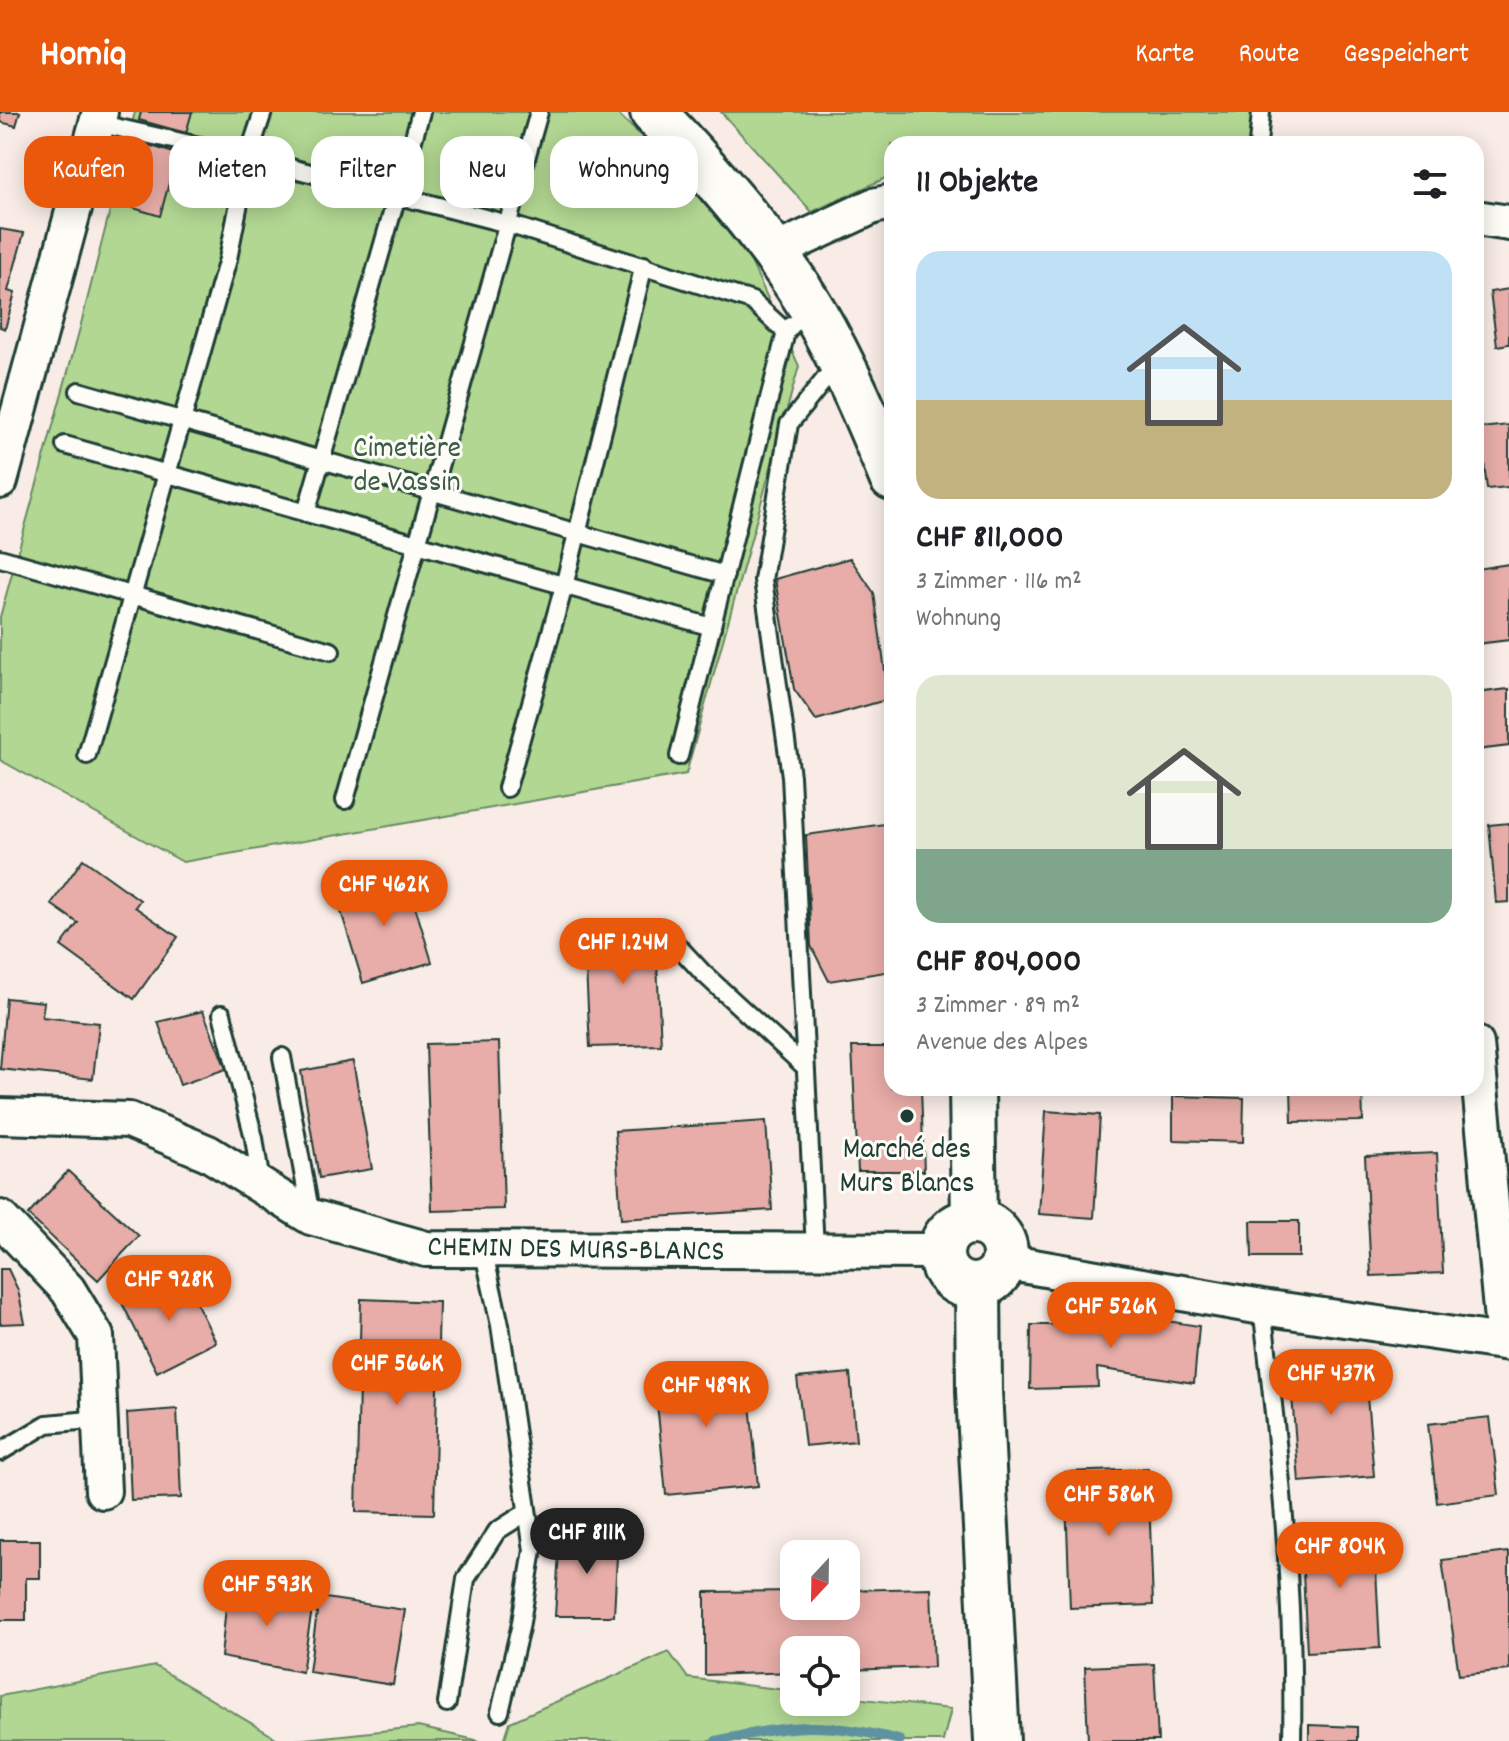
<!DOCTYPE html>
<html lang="de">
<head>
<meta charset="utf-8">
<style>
  body { margin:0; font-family:Dekko,sans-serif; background:#f2f2f2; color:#202124; height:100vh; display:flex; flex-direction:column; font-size:30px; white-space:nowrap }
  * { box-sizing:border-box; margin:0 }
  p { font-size:26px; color:#757577 }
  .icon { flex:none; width:44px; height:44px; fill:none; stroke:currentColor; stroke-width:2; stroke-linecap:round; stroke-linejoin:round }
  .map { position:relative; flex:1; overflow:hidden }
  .details { position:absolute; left:884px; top:24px; width:600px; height:960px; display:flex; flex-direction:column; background:#fff; border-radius:24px; box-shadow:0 4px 20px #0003 }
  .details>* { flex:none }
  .guide { position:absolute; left:24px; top:24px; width:740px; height:72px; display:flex; gap:16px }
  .needle { width:52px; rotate:202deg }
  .buttons { position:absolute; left:780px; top:1428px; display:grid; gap:16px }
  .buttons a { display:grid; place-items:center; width:80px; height:80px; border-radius:16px; background:#fff; box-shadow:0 4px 20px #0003; font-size:40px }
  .price { position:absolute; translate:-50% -68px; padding:0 18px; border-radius:28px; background:#ea580c; color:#fff; font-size:26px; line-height:52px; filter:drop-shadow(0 2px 4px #0008) }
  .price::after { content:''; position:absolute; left:50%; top:48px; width:24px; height:18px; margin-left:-12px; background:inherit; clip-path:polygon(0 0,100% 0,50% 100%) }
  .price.selected { background:#222; color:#fff }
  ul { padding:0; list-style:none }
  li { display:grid; align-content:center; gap:16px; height:424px; padding:0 32px }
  li span { display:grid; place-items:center; height:248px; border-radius:24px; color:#555 }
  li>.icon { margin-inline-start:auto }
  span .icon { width:144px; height:144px; fill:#fffc; stroke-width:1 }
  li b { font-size:34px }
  h2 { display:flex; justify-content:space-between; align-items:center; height:96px; padding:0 32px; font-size:34px }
  .tag { padding:0 28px; border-radius:24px; background:#fff; box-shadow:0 4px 20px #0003; font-size:28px; line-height:72px }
  .tag.selected { background:#ea580c; color:#fff }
  header { display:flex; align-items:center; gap:48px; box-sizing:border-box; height:112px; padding:0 40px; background:#ea580c; color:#fff }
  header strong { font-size:38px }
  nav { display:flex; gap:44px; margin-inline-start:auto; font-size:28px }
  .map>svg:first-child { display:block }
  .green { fill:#b2d792; stroke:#688a63; stroke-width:2 }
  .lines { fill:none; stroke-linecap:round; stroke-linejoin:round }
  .stream { stroke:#5f93a1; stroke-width:10 }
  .building { fill:#e8ada8; stroke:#1f3d34; stroke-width:2 }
  .lane-casing { stroke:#1f3d34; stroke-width:22 }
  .street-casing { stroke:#1f3d34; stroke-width:40 }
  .secondary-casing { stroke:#1f3d34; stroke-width:50 }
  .lane { stroke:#fdfcf7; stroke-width:16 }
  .street { stroke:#fdfcf7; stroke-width:34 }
  .secondary { stroke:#fdfcf7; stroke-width:44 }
  .poi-dot { fill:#1f3d34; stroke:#fdfcf7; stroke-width:3 }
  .labels { text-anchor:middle; stroke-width:6; stroke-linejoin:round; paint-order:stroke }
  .park-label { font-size:30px; fill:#3c5c47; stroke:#fdfcf7 }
  .poi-label { font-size:30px; fill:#1f3d34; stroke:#fdfcf7 }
  .street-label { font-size:30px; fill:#1f3d34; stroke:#fdfcf7 }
</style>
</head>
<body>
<header>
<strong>Homiq</strong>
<nav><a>Karte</a><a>Route</a><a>Gespeichert</a></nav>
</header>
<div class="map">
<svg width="1509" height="1629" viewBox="0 0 1509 1629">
  <rect width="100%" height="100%" fill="#f9ece7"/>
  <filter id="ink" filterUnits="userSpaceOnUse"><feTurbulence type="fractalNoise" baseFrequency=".0125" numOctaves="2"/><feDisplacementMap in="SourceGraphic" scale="16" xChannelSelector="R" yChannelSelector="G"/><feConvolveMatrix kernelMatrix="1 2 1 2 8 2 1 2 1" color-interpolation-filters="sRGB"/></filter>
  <g filter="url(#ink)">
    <g class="green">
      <path d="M135,0H616L734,113L799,254L686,662L183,750L0,648V505L80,216Z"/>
      <path d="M721,0H1261L1258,32H1012L972,26L958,32H892V63L812,100Z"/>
      <path d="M669,1540L688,1566L794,1579V1590H846V1585L951,1597L943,1629H504L510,1610Z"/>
      <path d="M155,1554L281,1629H0V1584Z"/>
      <path d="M418,1615L480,1629H286Z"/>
    </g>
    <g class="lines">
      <path class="stream" d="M716,1629C791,1613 823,1608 899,1628"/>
    </g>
    <g class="building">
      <path d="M0,0H20L16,14L0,10Z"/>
      <path d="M141,0H192L186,21L139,8Z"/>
      <path d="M129,27L177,42L160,104L110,89Z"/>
      <path d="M0,117L24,121L8,179L15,181L5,217L0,215Z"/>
      <path d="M1509,177V232L1497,234L1490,180Z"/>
      <path d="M1509,313V375L1487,377L1480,316Z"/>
      <path d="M850,446L874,481L889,587L816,608L794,577L775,467Z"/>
      <path d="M1509,452V528L1476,532V457Z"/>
      <path d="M1509,577V634L1476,638V581Z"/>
      <path d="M1509,711V790L1496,791L1489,713Z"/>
      <path d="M884,712L892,728V859L829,869L811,834L806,723Z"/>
      <path d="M83,747L140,788L135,795L178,825L134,887L61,834L78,811L51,792Z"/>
      <path d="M405,761L432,850L363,871L336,783Z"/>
      <path d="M655,810L661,933L590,935L584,818Z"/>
      <path d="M6,886L44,890L42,905L99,911L93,967L0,957Z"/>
      <path d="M203,899L226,957L180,973L158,910Z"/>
      <path d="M499,930L504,1097L432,1099L426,932Z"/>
      <path d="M852,935H892V976H921L924,1059H858Z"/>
      <path d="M353,949L372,1057L319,1066L301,959Z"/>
      <path d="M1291,976H1362L1363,1009L1292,1010Z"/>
      <path d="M1173,984L1244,986L1243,1030L1173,1028Z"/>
      <path d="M1046,999L1100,1003L1094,1106L1039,1102Z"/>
      <path d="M766,1009L772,1098L621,1107L615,1019Z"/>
      <path d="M1437,1041L1443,1161L1371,1164L1365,1044Z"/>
      <path d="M68,1059L139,1124L98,1168L28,1103Z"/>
      <path d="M1251,1109H1299V1145H1252Z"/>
      <path d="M0,1157H8L18,1178L25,1211L0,1212Z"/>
      <path d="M182,1162L216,1230L157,1260L122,1191Z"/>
      <path d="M361,1187L439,1190L434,1402L356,1400Z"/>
      <path d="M1084,1196L1199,1214L1194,1271L1097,1256L1098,1275L1030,1277L1031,1213H1081Z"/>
      <path d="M1363,1240L1374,1364L1299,1370L1289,1247Z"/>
      <path d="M746,1250L758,1374L666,1383L654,1260Z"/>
      <path d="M850,1261L856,1329L805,1334L797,1266Z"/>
      <path d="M177,1297L181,1386L131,1388L127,1301Z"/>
      <path d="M1490,1305L1499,1383L1437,1391L1428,1312Z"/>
      <path d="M1148,1357L1153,1493L1070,1496L1065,1360Z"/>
      <path d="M1374,1417L1380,1536L1307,1540L1301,1421Z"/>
      <path d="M560,1422L618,1424L614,1504H555Z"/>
      <path d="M0,1428H40V1466H26V1508H0Z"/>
      <path d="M1509,1440V1558L1459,1563L1442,1448Z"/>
      <path d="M228,1474L314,1485L302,1560L221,1545Z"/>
      <path d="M931,1476L934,1555L846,1558V1538H794V1560L705,1563V1480L794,1479V1494H846V1478Z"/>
      <path d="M319,1485L405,1498L393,1573L309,1560Z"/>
      <path d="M1154,1552L1158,1629H1088L1085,1555Z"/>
      <path d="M1309,1613L1357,1615V1629H1309Z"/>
    </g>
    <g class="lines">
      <defs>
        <g id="lane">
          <path d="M97,11L248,45L508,112L752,189L786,220"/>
          <path d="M1258,32L1261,0"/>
          <path d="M79,279L725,463"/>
          <path d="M65,333L712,515"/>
          <path d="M306,401L421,0"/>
          <path d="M0,446L331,539"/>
          <path d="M87,643L228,147L248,45L263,0"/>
          <path d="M679,644L786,220L792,213"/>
          <path d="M507,676L564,474L644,153"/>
          <path d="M345,688L539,0"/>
          <path d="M663,818L702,860L803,953"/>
          <path d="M222,902L254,1026L261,1072"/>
          <path d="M282,945L311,1104"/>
          <path d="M483,1137L500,1213L533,1438L520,1516L500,1600"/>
          <path d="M815,1137L791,664L763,468L789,312L837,252"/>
          <path d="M1262,1195C1279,1340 1295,1483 1292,1629"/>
          <path d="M0,1340L47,1312L100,1307"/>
          <path d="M447,1591L466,1467L497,1419L527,1400"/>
        </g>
        <g id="street">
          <path d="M1476,106L1509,111"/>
          <path d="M772,141L873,94L892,90"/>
          <path d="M0,369L100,0"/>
          <path d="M1476,932L1504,1230"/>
          <path d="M0,1004L129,1008L208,1041L311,1105L426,1137L941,1139"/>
          <path d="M0,1106L68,1178L96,1224L103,1379"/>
          <path d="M1005,1150L1262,1195L1509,1231"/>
        </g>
        <g id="secondary">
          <path d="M653,0C711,60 771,128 814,200C845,253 869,310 892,366"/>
          <path d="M972,976L974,1110"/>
          <circle cx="973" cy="1142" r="32"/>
          <path d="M978,1174L979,1279L997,1629"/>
        </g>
      </defs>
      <use href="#lane" class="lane-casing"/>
      <use href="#street" class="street-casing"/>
      <use href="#secondary" class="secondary-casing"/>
      <use href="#lane" class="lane"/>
      <use href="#street" class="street"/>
      <use href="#secondary" class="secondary"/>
    </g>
  </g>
  <circle class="poi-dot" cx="907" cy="1004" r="8"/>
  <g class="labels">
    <g class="park-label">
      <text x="407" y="344">Cimetière<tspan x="407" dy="34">de Vassin</tspan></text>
    </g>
    <g class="poi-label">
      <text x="907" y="1045">Marché des<tspan x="907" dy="34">Murs Blancs</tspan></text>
    </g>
    <g class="street-label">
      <text transform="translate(576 1135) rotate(1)" y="10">CHEMIN DES MURS-BLANCS</text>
    </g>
  </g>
</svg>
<div class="buttons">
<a><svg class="needle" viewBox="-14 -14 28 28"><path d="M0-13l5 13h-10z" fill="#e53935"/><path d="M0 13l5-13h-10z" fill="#757577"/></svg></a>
<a><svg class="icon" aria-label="locate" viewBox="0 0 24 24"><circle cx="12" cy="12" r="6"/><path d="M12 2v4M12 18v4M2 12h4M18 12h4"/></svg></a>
</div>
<b class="price" style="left:384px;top:816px">CHF 462K</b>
<b class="price" style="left:623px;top:874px">CHF 1.24M</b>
<b class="price" style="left:169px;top:1211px">CHF 928K</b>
<b class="price" style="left:1111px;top:1238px">CHF 526K</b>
<b class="price" style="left:397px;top:1295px">CHF 566K</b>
<b class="price" style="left:1331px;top:1305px">CHF 437K</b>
<b class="price" style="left:706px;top:1317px">CHF 489K</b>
<b class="price" style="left:1109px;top:1426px">CHF 586K</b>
<b class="price selected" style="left:587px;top:1464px">CHF 811K</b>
<b class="price" style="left:1340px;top:1478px">CHF 804K</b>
<b class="price" style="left:267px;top:1516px">CHF 593K</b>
<div class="guide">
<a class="tag selected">Kaufen</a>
<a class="tag">Mieten</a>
<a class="tag">Filter</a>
<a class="tag">Neu</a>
<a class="tag">Wohnung</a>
</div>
<section class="details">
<h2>11 Objekte<svg class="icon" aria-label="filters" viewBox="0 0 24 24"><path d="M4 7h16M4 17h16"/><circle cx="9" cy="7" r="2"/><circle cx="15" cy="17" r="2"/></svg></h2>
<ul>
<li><span style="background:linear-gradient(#bfe0f5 60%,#c2b280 0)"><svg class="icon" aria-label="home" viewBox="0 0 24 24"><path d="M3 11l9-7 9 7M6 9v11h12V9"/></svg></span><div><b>CHF 811,000</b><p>3 Zimmer · 116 m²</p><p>Wohnung</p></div></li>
<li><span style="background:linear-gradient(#dfe7d0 70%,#7fa58c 0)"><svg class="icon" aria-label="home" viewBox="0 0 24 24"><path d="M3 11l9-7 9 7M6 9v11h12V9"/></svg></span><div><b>CHF 804,000</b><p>3 Zimmer · 89 m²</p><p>Avenue des Alpes</p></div></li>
</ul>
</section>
</div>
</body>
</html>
